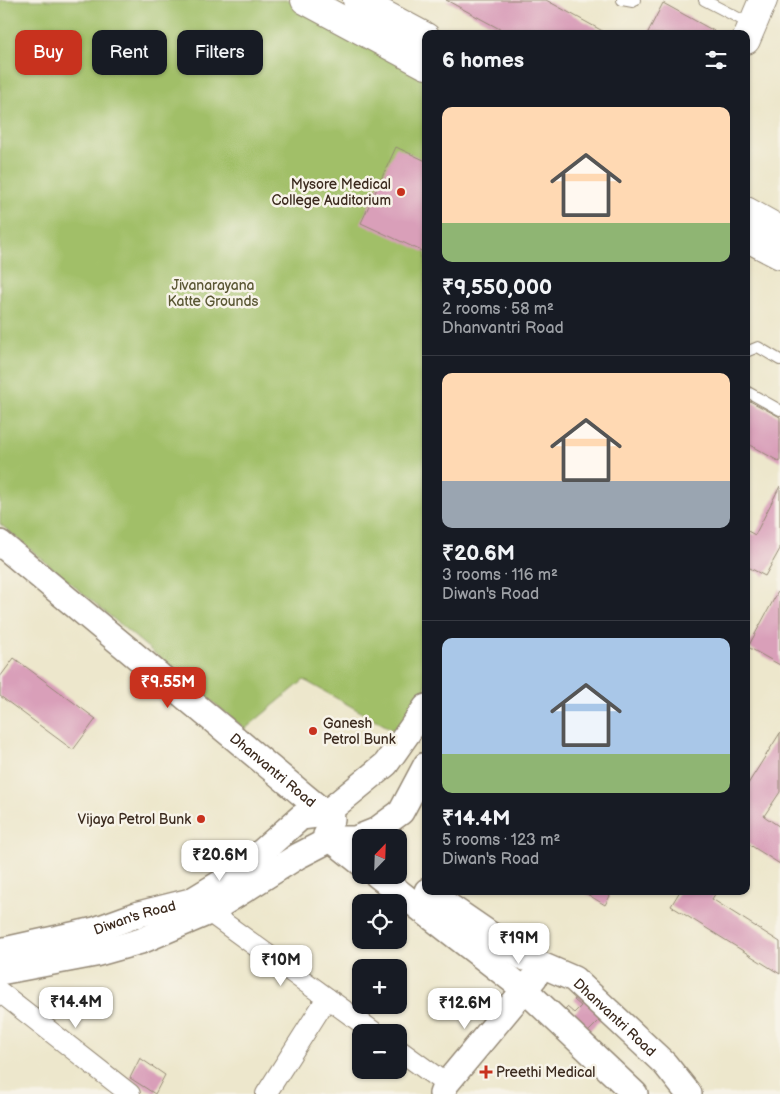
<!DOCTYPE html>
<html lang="en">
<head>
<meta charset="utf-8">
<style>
  body { margin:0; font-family:"Balsamiq Sans",sans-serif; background:#20242c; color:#f1f3f6; height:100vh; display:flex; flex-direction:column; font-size:19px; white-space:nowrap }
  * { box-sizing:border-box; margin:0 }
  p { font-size:16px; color:#9ea1a6 }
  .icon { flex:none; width:28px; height:28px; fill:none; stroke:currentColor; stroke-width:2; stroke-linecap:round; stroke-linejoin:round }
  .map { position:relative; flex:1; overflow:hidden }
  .drawer { position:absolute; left:422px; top:30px; width:328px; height:865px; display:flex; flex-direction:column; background:#171b24; border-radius:10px; box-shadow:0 1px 4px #0004 }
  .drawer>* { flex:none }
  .guide { position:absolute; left:15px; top:30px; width:332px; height:45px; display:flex; gap:10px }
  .needle { width:32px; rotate:23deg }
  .controls { position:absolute; left:352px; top:829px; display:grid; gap:10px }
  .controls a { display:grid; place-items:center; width:55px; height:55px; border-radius:10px; background:#171b24; box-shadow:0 1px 4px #0004; font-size:25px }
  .price { position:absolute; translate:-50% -42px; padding:0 11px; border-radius:10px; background:#fff; color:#222; font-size:16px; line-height:32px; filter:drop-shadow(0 1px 2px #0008) }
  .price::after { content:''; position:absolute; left:50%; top:30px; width:15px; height:11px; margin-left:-8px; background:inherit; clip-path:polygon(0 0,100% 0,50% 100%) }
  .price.active { background:#c8321e; color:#fff }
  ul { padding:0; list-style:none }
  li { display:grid; align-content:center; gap:10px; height:265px; padding:0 20px }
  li+li { border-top:1px solid #363941 }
  li span { display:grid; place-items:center; height:155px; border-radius:10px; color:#555 }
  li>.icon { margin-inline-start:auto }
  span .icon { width:90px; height:90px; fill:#fffc; stroke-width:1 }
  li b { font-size:21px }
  h2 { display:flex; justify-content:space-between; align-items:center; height:60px; padding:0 20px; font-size:21px }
  .tag { padding:0 18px; border-radius:10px; background:#171b24; box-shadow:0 1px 4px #0004; font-size:18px; line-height:45px }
  .tag.active { background:#c8321e; color:#fff }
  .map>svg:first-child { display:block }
  .green { fill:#a1bf67; stroke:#6e7442 }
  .building { fill:#d99fb9 }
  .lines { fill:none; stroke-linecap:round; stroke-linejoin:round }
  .service-casing { stroke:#948875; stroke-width:12 }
  .minor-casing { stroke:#948875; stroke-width:22 }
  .tertiary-casing { stroke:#948875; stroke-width:28 }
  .secondary-casing { stroke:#948875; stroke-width:30 }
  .primary-casing { stroke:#948875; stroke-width:30 }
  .service { stroke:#fff; stroke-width:10 }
  .minor { stroke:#fff; stroke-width:20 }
  .tertiary { stroke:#fff; stroke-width:25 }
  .secondary { stroke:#fff; stroke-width:28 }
  .primary { stroke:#fff; stroke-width:28 }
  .poi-dot { fill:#c8321e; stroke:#f7f3e8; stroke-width:2 }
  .labels { text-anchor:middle; stroke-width:5; stroke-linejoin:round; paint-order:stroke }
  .poi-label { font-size:14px; fill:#3b2a1e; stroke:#f7f3e8; text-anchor:end }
  .park-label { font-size:14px; fill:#5a5734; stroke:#f7f3e8 }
  .street-label { font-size:14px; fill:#3b2a1e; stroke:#f7f3e8 }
</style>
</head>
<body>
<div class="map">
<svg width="780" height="1094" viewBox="0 0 780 1094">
  <rect width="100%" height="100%" fill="#f7f3e8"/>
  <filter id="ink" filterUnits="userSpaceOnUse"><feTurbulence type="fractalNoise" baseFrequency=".02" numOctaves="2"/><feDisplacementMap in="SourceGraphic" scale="10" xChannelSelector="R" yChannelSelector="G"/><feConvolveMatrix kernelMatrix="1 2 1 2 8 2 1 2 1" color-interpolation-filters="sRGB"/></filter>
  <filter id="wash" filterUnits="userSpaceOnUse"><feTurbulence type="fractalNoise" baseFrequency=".0096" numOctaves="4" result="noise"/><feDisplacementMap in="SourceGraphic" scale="20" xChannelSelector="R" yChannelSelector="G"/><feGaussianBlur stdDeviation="1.12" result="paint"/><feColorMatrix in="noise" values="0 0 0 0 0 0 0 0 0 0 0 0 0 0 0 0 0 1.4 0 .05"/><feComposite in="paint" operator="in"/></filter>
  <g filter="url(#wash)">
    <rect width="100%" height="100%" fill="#ede7cc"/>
    <path class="green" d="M0,0H308L426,62V707L411,740L304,680L245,729L0,524Z"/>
    <g id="blocks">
      <g class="building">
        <path d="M446,0H546L608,34H509Z"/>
        <path d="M663,3L714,31L712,34H647Z"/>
        <path d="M396,147L426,161V253L361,223Z"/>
        <path d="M746,399L780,417V462L746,443Z"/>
        <path d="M780,486V549L765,576L746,566V530L755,535Z"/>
        <path d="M780,588V665L748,647Z"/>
        <path d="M14,658L96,719L73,750L0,696V677Z"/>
        <path d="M780,733V792L764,816L780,827V864L747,843L746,845V787Z"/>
        <path d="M582,891H605L610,896L605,905Z"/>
        <path d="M680,891H717L712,899L780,942V974L671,906Z"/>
        <path d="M580,993L604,1016L583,1037L560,1014L567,1007L574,1013L581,1006L574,1000Z"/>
        <path d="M140,1058L165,1075L155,1094L130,1078Z"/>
      </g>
    </g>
  </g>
  <g filter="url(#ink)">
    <use href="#blocks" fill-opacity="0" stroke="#948875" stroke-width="1"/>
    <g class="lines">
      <defs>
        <g id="service">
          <path d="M622,0L633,2L635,0"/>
          <path d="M704,0L752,25"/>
          <path d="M746,352L758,347L780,360"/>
          <path d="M746,391L780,410"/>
        </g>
        <g id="minor">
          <path d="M209,912L374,1032"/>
          <path d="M0,992L130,1094"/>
          <path d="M399,1050L446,1084"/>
          <path d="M266,1094L327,998"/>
        </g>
        <g id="tertiary">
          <path id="s1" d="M0,543L332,819"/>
          <path d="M326,835L361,863"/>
          <path d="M377,875L525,990L635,1094"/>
          <path id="s2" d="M427,891L523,957L574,979L665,1064L689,1094"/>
          <path id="s3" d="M0,951L95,930L139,914L191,901L239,872L301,817L325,814L386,764L426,707"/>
          <path d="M0,972L95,954L141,941L209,912L298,856L331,839H355L375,831L401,812L426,765"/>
          <path d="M442,1094L446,1084L535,977"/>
        </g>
        <g id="secondary">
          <path d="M305,0L426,65"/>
          <path d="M357,0L426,37"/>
          <path d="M746,211L780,230"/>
          <path d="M746,237L780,255"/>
        </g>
        <path id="primary" d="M746,40L763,0"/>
      </defs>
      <use href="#service" class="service-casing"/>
      <use href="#minor" class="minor-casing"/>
      <use href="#tertiary" class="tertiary-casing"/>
      <use href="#secondary" class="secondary-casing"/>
      <use href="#primary" class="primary-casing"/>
      <use href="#service" class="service"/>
      <use href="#minor" class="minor"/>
      <use href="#tertiary" class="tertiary"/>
      <use href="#secondary" class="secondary"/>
      <use href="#primary" class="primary"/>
    </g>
  </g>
  <g class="poi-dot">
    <circle cx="401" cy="192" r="5"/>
    <circle cx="313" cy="731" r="5"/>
    <circle cx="201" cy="819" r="5"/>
    <path d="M483.5 1064.5h5v5h5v5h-5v5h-5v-5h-5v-5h5z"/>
  </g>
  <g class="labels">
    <g class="poi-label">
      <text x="391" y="189">Mysore Medical<tspan x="391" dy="16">College Auditorium</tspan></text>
      <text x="323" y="728" text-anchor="start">Ganesh<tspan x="323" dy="16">Petrol Bunk</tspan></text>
      <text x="191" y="824">Vijaya Petrol Bunk</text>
      <text x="496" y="1077" text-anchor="start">Preethi Medical</text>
    </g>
    <g class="park-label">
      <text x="213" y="290">Jivanarayana<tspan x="213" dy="16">Katte Grounds</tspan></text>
    </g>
    <g class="street-label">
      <text dy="5" stroke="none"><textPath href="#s1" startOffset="355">Dhanvantri Road</textPath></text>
      <text dy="5" stroke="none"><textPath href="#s3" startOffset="139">Diwan's Road</textPath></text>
      <text dy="5" stroke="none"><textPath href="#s2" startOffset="228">Dhanvantri Road</textPath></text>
    </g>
  </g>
</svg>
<div class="controls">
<a><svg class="needle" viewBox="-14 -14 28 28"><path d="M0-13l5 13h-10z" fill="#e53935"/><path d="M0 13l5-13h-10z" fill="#9ea1a6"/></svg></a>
<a><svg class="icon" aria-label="locate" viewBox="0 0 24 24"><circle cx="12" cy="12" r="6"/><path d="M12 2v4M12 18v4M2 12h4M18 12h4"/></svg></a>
<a>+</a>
<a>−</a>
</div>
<b class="price active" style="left:168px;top:709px">₹9.55M</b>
<b class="price" style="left:220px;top:882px">₹20.6M</b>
<b class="price" style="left:519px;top:965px">₹19M</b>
<b class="price" style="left:281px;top:987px">₹10M</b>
<b class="price" style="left:76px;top:1029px">₹14.4M</b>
<b class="price" style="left:465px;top:1030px">₹12.6M</b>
<div class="guide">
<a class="tag active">Buy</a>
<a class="tag">Rent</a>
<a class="tag">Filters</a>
</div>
<section class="drawer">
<h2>6 homes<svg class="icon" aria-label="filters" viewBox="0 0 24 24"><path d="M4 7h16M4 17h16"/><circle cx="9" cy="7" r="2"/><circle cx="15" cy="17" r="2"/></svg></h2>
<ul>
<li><span style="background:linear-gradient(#ffd9b3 75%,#8fb573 0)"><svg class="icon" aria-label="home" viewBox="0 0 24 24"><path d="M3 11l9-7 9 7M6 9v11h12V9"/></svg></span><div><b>₹9,550,000</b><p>2 rooms · 58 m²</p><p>Dhanvantri Road</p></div></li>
<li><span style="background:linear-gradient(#ffd9b3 70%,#9aa5b1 0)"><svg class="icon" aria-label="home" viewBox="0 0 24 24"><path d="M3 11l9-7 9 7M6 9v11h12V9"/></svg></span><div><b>₹20.6M</b><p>3 rooms · 116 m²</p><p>Diwan's Road</p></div></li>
<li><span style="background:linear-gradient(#a9c7e8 75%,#8fb573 0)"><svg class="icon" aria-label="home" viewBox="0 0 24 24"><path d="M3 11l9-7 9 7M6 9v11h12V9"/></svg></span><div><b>₹14.4M</b><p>5 rooms · 123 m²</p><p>Diwan's Road</p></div></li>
</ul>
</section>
</div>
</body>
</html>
